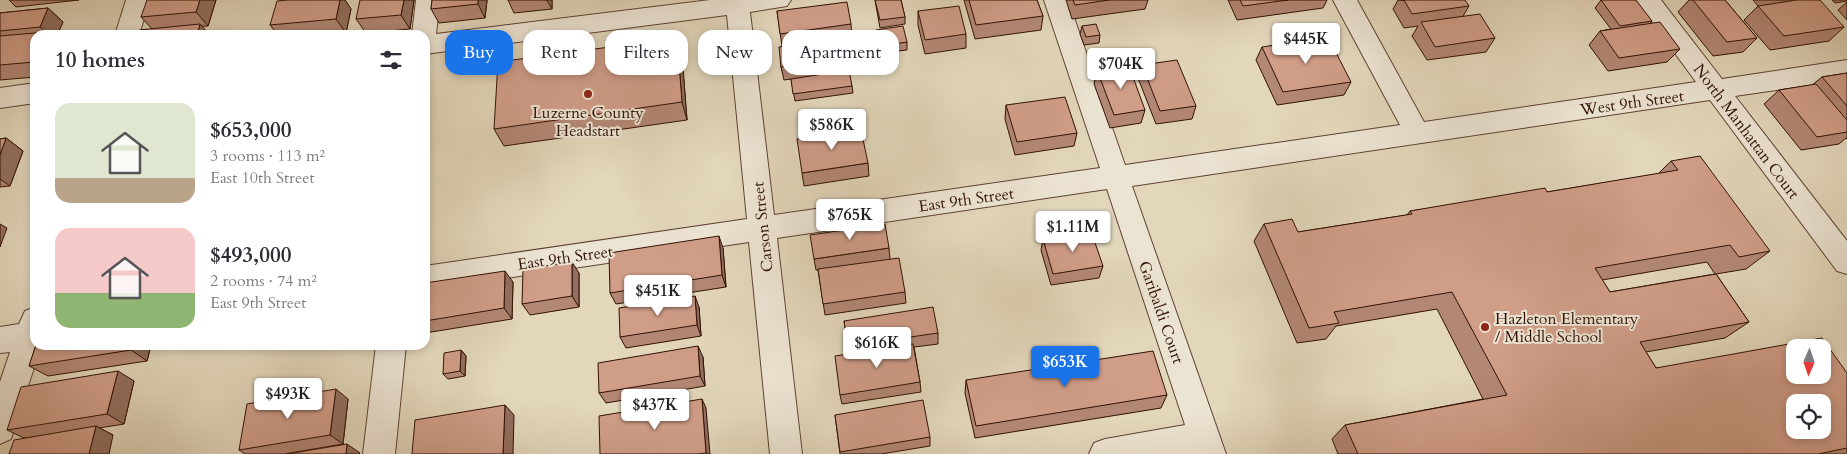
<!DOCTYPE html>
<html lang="en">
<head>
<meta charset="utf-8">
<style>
  body { margin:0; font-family:Cardo,serif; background:#f2f2f3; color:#2b2b33; height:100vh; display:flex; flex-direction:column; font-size:19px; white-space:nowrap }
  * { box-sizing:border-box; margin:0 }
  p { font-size:16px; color:#7c7c81 }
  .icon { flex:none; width:28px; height:28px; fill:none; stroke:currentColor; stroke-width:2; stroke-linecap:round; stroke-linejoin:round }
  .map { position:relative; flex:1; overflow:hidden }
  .side { position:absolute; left:30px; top:30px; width:400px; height:320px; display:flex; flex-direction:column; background:#fff; border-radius:15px; box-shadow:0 2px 8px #0003 }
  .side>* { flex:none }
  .hud { position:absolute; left:445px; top:30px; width:475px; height:45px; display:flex; gap:10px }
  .needle { width:32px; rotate:182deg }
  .tools { position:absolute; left:1786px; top:339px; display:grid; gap:10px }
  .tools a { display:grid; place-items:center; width:45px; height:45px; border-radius:10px; background:#fff; box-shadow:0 2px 8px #0003; font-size:25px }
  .price { position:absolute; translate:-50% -42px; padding:0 11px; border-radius:5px; background:#fff; color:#222; font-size:16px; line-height:32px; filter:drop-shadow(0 1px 2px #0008) }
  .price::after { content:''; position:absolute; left:50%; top:30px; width:15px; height:11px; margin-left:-8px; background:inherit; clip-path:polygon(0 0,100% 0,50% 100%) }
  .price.selected { background:#1a73e8; color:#fff }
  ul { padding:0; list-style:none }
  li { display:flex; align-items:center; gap:15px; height:125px; padding:0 25px }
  li span { display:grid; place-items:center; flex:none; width:140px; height:100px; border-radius:15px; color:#555 }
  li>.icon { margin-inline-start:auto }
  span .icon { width:60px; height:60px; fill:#fffc; stroke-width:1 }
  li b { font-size:21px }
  h2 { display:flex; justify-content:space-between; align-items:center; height:60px; padding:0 25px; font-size:21px }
  .tag { padding:0 18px; border-radius:15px; background:#fff; box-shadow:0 2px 8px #0003; font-size:18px; line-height:45px }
  .tag.selected { background:#1a73e8; color:#fff }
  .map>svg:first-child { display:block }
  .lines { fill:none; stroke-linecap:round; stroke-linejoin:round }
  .minor-casing { stroke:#5d4232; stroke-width:2 }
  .minor { fill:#ece4d3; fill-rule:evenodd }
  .wall { fill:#b38775; stroke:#311104; fill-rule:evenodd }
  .shaded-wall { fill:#926e5f; stroke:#311104 }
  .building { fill:#d09d88; stroke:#311104; fill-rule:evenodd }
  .poi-dot { fill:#8f2418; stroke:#ece4d3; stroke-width:2 }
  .labels { text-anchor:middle; stroke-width:4; stroke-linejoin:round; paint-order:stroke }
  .street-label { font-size:16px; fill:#311104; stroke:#ece4d3 }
  .poi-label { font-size:16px; fill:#311104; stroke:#ece4d3 }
</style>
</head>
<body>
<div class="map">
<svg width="1847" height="454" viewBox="0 0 1847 454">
  <rect width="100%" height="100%" fill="#e2d6bb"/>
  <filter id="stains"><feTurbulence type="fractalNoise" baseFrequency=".004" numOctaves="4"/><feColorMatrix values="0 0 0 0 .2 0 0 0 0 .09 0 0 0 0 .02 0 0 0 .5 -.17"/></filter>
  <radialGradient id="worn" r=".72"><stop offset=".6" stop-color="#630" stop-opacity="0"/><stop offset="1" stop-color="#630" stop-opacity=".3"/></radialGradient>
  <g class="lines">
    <defs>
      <g id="minor">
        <path d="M126,0H150L139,35H115Z"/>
        <path d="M416,0H440L436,34L710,0H791L787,6L750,12L774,215L1100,168L1044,0H1068L1125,165L1400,125L1333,0H1357L1424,122L1696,82L1636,0H1661L1722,79L1847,60V80L1735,96L1847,241V274L1837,271L1710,100L1132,186L1226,454H1089L1094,443L1105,439L1185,425L1107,189L777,238L802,454H770L749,242L425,290V266L747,219L727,15L425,54V35H412Z"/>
        <path d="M35,83V103L0,108V88Z"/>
        <path d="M35,307V345H44L41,346L11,439L0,444V382L10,352L0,353V327L19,324L25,311Z"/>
        <path d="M376,345H406L395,454H363Z"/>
      </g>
    </defs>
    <use href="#minor" class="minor-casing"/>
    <use href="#minor" class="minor"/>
  </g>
  <g class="wall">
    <path d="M9,0H79L16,7Z"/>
    <path d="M216,0L208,26L152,29L141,17Z"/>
    <path d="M288,0H345L351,9L346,33L325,35H278L270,25Z"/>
    <path d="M414,0L410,29L366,33L356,19Z"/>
    <path d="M432,0H487L485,18L439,23L431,9Z"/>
    <path d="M508,0H552V9L514,13Z"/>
    <path d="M875,0H901L905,17V24L880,28Z"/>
    <path d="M964,0H1037L1043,16L1041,30L975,39Z"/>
    <path d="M1066,0H1148L1145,9L1072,19Z"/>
    <path d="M1228,0H1327L1323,8L1237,20Z"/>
    <path d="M1398,0L1469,6L1463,16L1495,38L1486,52L1427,60L1412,36L1418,26L1404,28L1393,9Z"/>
    <path d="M1601,0L1652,21L1650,24L1680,49L1667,62L1608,71L1589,45L1600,31L1611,29L1595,8Z"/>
    <path d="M1689,0H1725L1757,38L1743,52L1713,56L1678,12Z"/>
    <path d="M1753,0H1792L1791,1L1844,27L1829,41L1770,50L1744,20L1758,6Z"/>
    <path d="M1832,0H1847V1L1835,3Z"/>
    <path d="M1847,2V20L1838,10Z"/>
    <path d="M48,8L63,22L57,35H35V77L0,80V13Z"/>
    <path d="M777,11L851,24L852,38L838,40L843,71L852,86L853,93L795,101L791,79L784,80L781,67L782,46Z"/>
    <path d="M918,11L966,34V48L925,54L918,25Z"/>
    <path d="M1082,26L1100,35L1099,43L1084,45L1080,34Z"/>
    <path d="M876,30L907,42V50L880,53L876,37Z"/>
    <path d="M677,38L682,56L687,120L504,146L494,129Z"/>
    <path d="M1262,47L1351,82L1344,95L1277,105L1256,60Z"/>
    <path d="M1142,65L1196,106L1192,119L1156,124L1138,78Z"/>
    <path d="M1097,70L1145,110L1141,123L1110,128L1094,84Z"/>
    <path d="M1847,73V139L1846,138L1839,144L1801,150L1764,104L1779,90L1812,85L1822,77Z"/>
    <path d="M1006,105L1077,133L1074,146L1015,155L1005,119Z"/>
    <path d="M6,138L23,151L10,186L0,187V139Z"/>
    <path d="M1671,161L1770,251L1746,269L1716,274L1749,322L1725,338L1646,352L1656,368L1847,373V454H1338L1332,439L1345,425L1483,399L1437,309L1336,326L1326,339L1297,343L1254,241L1264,224L1298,232L1407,215L1410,211L1547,192L1658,174ZM1707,262L1715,274L1610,292L1602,280Z"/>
    <path d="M868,163L869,176L804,186L802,173Z"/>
    <path d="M1043,239L1103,266L1099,278L1051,285L1041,250Z"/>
    <path d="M723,248L726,287L616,304L610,293Z"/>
    <path d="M889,248L890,259L905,292L906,303L825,315L818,270H816L814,259Z"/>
    <path d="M579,273V307L530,315L522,304Z"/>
    <path d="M513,282L512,319L425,333V283Z"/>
    <path d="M699,307L701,336L626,348L620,337Z"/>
    <path d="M844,321L938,333V344L914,347L920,382L921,392L842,404L840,395L849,354Z"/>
    <path d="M36,345H151L147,361L48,376L29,366Z"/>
    <path d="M461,350L466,356L465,376L448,379L443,374Z"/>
    <path d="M703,357L705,386L606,403L599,393Z"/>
    <path d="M966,380L1167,395L1161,408L975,438L965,393Z"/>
    <path d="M134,381L124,424L99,428L113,435L24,438L7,430Z"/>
    <path d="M348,399L343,444L284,454H245L239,450Z"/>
    <path d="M835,415L930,437V446L881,454H840Z"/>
  </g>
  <g class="shaded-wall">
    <path d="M200,0H216L208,26L196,12Z"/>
    <path d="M340,0H345L351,9L346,33L336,19Z"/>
    <path d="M404,0H414L410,29L401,15Z"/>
    <path d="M478,0H487L485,18L478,4Z"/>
    <path d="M547,0H552V9Z"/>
    <path d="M48,8L63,22L57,35H46L47,33L40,27Z"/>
    <path d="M200,24L210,35H197Z"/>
    <path d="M677,38L682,56L687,120L682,102Z"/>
    <path d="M6,138L23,151L10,186L0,179V155Z"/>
    <path d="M0,224L7,228L0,247Z"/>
    <path d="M719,236L723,248L726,287L722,275Z"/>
    <path d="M572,262L579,273V307L572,296Z"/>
    <path d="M505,271L513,282L512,319L504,308Z"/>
    <path d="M695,296L699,307L701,336L697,325Z"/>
    <path d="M132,345H151L147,361L131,350Z"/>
    <path d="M698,346L703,357L705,386L700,376Z"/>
    <path d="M461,350L466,356L465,376L460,371Z"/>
    <path d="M118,371L134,381L124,424L107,414Z"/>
    <path d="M336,389L348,399L343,444L330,435Z"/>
    <path d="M702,399L706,408L710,454H707L706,453Z"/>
    <path d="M505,405L514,415L513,454H503Z"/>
    <path d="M96,426L113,435L109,454H89Z"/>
    <path d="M347,444L360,453L359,454H346Z"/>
  </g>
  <g class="building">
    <path d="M147,0H200L196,12L141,17Z"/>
    <path d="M288,0H340L336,19L270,25L277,1Z"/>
    <path d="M360,0H404L401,15L356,19Z"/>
    <path d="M432,0H478V4L431,9Z"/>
    <path d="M875,0H901L905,17L880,20Z"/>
    <path d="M969,0H1037L1043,16L976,25Z"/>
    <path d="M1073,0H1109L1075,5Z"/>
    <path d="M1240,0H1288L1243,6Z"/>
    <path d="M1404,0H1465L1469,6L1412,14Z"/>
    <path d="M1601,0H1636L1652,21L1620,26Z"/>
    <path d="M1693,0H1725L1757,38L1727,42Z"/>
    <path d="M1797,0H1820L1844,27L1784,36L1758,6Z"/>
    <path d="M847,2L851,24L780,34L777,11Z"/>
    <path d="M959,6L966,34L925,40L918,11Z"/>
    <path d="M48,8L40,27L0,31V13Z"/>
    <path d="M1480,14L1495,38L1435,47L1421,22Z"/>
    <path d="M1660,22L1680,49L1619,58L1600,31Z"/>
    <path d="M200,24L197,35H138L139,30Z"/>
    <path d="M1096,24L1100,35L1086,37L1082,26Z"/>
    <path d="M903,26L907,42L880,46L876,30Z"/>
    <path d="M47,32L46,35H35L34,62L0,65V36Z"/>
    <path d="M1328,37L1351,82L1283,92L1262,47Z"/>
    <path d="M677,38L682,102L494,129L498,62Z"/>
    <path d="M838,39L841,58L781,67L779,47Z"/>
    <path d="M1177,60L1196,106L1160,111L1142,65Z"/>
    <path d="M1129,66L1145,110L1114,115L1097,70Z"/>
    <path d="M849,70L852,86L793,94L791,79Z"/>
    <path d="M1847,73V106L1822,77Z"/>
    <path d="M1816,84L1847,120V132L1817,137L1779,90Z"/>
    <path d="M1065,97L1077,133L1017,142L1006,105Z"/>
    <path d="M861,130L868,163L802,173L797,139Z"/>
    <path d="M6,138L0,155V139Z"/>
    <path d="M1700,156L1770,251L1739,257L1730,245L1595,268L1610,292L1716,274L1749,322L1640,342L1656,368L1822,338L1847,373V448L1818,454H1358L1345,425L1507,395L1452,292L1334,312L1339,323L1309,328L1264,224L1292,219L1298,232L1412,214L1410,211L1545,188L1547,192L1678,170L1671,161ZM1795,348H1822V375H1795ZM1795,402H1822V430H1795Z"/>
    <path d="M885,224L889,248L814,259L810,235Z"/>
    <path d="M1091,231L1103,266L1053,274L1043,239Z"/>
    <path d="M719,236L722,275L610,293L609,253Z"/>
    <path d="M899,258L905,292L823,304L818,269Z"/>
    <path d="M572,262V296L522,304L523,269Z"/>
    <path d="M505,271L504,308L425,321V283Z"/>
    <path d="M695,296L697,325L620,337L619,308Z"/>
    <path d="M933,307L938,333L848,346L844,321Z"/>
    <path d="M913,344L920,382L840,395L835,356Z"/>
    <path d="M36,345H132L131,350L29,366Z"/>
    <path d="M698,346L700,376L599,393L598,363Z"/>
    <path d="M461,350L460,371L443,374L444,353Z"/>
    <path d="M1153,351L1167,395L976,426L966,380Z"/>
    <path d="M118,371L107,414L7,430L21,387Z"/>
    <path d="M336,389L330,435L239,450L247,404Z"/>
    <path d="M702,399L706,453L698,454H600L599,416Z"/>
    <path d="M923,400L930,437L840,452L835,415Z"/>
    <path d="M505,405L503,454H412L415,420Z"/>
    <path d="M96,426L89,454H9L14,440Z"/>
    <path d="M347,444L346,454H287Z"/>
  </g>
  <g class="poi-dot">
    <circle cx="588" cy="94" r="5"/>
    <circle cx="1485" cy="327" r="5"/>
  </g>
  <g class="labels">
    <g class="street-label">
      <text transform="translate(1632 102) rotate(-8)" y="6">West 9th Street</text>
      <text transform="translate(1747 131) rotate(53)" y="6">North Manhattan Court</text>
      <text transform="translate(966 199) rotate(-8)" y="6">East 9th Street</text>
      <text transform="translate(762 227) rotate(-96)" y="6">Carson Street</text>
      <text transform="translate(565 257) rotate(-8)" y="6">East 9th Street</text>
      <text transform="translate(1162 312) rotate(71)" y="6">Garibaldi Court</text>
    </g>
    <g class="poi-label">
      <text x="588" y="118">Luzerne County<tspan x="588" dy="18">Headstart</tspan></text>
      <text x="1495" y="324" text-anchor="start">Hazleton Elementary<tspan x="1495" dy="18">/ Middle School</tspan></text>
    </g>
  </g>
  <rect width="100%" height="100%" filter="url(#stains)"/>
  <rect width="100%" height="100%" fill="url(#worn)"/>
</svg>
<div class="tools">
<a><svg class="needle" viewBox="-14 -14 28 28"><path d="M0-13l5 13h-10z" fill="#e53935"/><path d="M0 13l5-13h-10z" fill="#7c7c81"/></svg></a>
<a><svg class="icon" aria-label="locate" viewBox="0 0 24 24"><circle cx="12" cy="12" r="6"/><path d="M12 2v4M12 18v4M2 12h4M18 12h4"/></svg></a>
</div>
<b class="price" style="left:1306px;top:65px">$445K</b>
<b class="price" style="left:1121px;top:90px">$704K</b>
<b class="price" style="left:832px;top:151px">$586K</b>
<b class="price" style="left:850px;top:241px">$765K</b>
<b class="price" style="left:1073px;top:253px">$1.11M</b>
<b class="price" style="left:658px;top:317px">$451K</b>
<b class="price" style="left:877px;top:369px">$616K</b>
<b class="price selected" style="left:1065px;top:388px">$653K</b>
<b class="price" style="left:288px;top:420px">$493K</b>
<b class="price" style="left:655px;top:431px">$437K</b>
<div class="hud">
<a class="tag selected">Buy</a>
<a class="tag">Rent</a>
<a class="tag">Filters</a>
<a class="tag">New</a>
<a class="tag">Apartment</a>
</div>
<section class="side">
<h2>10 homes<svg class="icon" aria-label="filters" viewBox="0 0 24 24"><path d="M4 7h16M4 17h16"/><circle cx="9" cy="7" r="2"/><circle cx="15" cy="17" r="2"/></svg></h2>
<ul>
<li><span style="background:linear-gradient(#dfe7d0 75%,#b9a48a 0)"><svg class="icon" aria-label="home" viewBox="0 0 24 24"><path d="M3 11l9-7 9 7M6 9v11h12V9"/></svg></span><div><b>$653,000</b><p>3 rooms · 113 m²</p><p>East 10th Street</p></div></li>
<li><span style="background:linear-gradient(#f6c9c9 65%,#8fb573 0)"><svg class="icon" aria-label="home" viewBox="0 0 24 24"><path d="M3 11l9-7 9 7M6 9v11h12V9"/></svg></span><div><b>$493,000</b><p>2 rooms · 74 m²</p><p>East 9th Street</p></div></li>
</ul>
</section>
</div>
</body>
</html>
